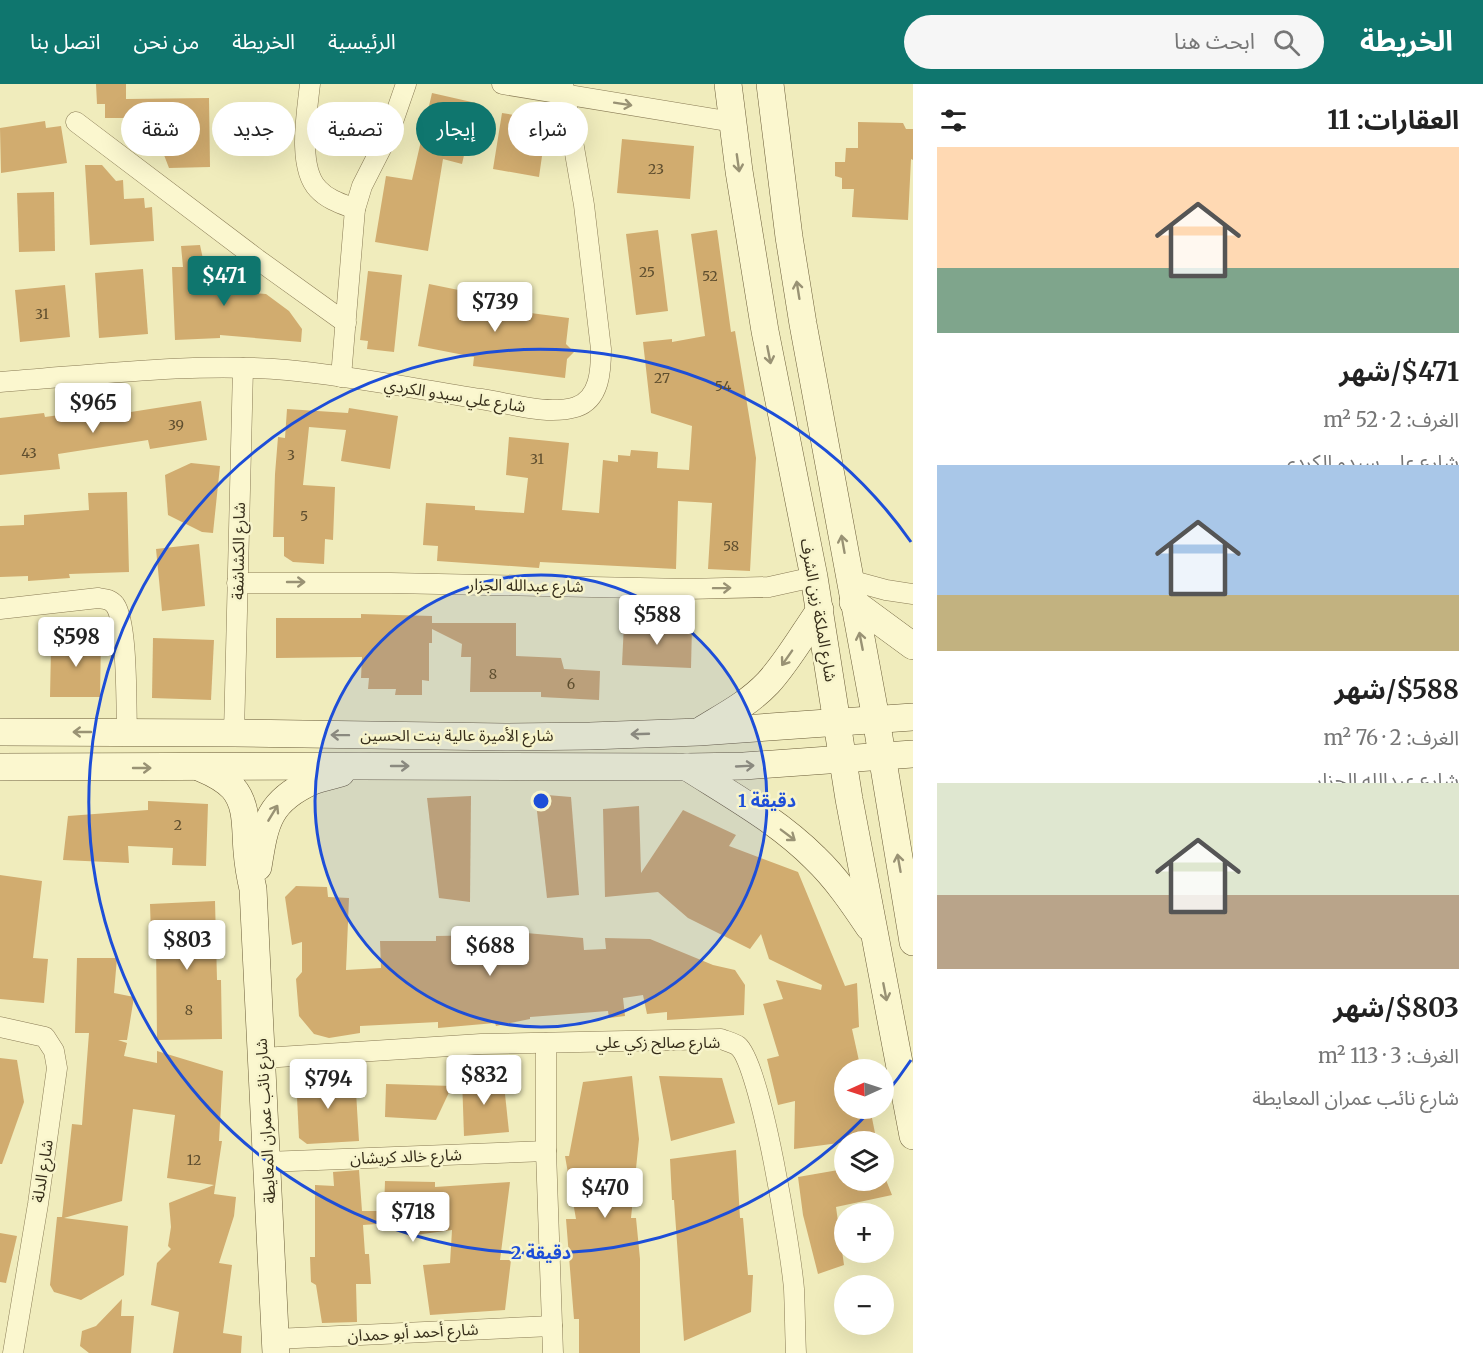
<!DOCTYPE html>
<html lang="ar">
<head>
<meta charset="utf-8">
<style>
  body { margin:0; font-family:Merriweather,"Noto Sans Arabic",serif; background:#f6f6f6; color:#222; direction:rtl; height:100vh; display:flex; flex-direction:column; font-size:22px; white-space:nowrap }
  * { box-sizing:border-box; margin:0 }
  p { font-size:20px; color:#767676 }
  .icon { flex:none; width:33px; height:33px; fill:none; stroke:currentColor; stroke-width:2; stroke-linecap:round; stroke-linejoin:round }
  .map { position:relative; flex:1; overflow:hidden; direction:ltr }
  .sheet { display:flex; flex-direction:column; background:#fff; width:570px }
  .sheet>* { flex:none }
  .guide { position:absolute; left:18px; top:18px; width:570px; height:54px; direction:rtl; display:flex; gap:12px }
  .needle { width:39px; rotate:267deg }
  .fabs { position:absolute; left:834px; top:975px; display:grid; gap:12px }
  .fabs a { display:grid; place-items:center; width:60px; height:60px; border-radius:50%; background:#fff; box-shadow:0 6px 24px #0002; font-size:30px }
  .price { position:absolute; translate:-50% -51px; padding:0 14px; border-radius:6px; background:#fff; color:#222; font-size:20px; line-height:39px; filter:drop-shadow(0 2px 3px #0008) }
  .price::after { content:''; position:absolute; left:50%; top:36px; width:18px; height:14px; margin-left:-9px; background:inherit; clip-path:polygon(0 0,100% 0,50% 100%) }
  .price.on { background:#0f766e; color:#fff }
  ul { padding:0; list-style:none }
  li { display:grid; align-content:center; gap:12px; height:318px; padding:0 24px }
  li span { display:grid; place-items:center; height:186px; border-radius:0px; color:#555 }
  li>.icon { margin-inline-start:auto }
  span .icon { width:108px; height:108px; fill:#fffc; stroke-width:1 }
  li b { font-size:26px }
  h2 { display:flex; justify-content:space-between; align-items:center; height:72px; padding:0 24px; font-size:26px }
  .chip { padding:0 21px; border-radius:27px; background:#fff; box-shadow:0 6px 24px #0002; font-size:21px; line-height:54px }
  .chip.on { background:#0f766e; color:#fff }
  header { display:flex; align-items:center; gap:36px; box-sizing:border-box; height:84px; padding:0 30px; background:#0f766e; color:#fff }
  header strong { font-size:28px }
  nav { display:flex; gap:33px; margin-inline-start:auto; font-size:21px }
  .search { width:420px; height:54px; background:#f6f6f6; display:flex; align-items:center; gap:15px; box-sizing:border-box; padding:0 21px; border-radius:33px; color:#767676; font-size:22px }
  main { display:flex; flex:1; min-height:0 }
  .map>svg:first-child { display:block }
  .building { fill:#d1ac6f }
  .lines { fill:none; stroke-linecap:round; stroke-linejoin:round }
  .street-casing { stroke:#897b55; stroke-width:21 }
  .secondary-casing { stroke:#6a5c38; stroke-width:28 }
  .street { stroke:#fbf7cf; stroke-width:20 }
  .secondary { stroke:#fbf7cf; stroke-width:27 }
  .oneway { stroke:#999274 }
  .ring { fill:none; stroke:#1d4ed8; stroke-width:3 }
  .labels { text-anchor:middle; stroke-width:5; stroke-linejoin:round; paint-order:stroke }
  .number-label { font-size:14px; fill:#5e4e2f }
  .street-label { font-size:16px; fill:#372e1a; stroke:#f7f4cc }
  .centre { fill:#1d4ed8; stroke:#f7f4cc; stroke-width:3 }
  .ring-label { font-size:18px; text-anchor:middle; font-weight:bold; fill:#1d4ed8; stroke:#f7f4cc; stroke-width:5; stroke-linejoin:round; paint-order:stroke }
</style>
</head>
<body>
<header>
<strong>الخريطة</strong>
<div class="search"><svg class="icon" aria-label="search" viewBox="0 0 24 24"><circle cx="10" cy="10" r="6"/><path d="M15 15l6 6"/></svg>ابحث هنا</div>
<nav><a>الرئيسية</a><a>الخريطة</a><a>من نحن</a><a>اتصل بنا</a></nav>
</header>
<main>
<section class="sheet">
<h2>العقارات: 11<svg class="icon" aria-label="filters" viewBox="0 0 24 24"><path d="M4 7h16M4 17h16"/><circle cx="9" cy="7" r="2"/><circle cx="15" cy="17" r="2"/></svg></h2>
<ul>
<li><span style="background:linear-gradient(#ffd9b3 65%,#7fa58c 0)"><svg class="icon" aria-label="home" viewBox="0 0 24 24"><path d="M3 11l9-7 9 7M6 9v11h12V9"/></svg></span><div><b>$471/شهر</b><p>الغرف: 2 · 52 m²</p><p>شارع علي سيدو الكردي</p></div></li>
<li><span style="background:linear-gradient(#a9c7e8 70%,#c2b280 0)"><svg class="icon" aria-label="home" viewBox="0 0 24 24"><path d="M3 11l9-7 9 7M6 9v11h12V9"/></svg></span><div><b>$588/شهر</b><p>الغرف: 2 · 76 m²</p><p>شارع عبدالله الجزار</p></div></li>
<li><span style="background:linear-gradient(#dfe7d0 60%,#b9a48a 0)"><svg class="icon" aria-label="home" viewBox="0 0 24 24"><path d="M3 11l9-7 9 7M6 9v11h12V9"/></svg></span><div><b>$803/شهر</b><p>الغرف: 3 · 113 m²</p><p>شارع نائب عمران المعايطة</p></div></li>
</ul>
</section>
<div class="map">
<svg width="913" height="1269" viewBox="0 0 913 1269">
  <rect width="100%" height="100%" fill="#f0ecbc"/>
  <g class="building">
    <path d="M96,0H126V15L209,14L210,83L169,84L164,71L153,72L156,62H147V34H105V20H97Z"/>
    <path d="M432,9L476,19L462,80L443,75L428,167L375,158L386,92L412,96Z"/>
    <path d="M502,29L539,35L533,71L542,72L539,93L493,85Z"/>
    <path d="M45,37L46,44L61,42L67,79L1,89L0,44Z"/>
    <path d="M858,38L903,39L906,45H913V76L911,75L908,136L852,133L854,105H842V94L835,92V78H845L846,64H858Z"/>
    <path d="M622,55L694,62L690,115L617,109Z"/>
    <path d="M85,81H102L116,97L123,96L124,115L144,114L145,124L152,123L154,157L90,161Z"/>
    <path d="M54,108L55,167L19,168L17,109Z"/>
    <path d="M658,146L668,227L636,231L626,150Z"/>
    <path d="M717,146L731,248L735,247L756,374L750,487L708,485L712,419L678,417L676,485L540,478L539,484L437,477L438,462L423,461L426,419L475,422V426L524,429L528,394L506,391L509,353L569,359L562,426L599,429L603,376L618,378V371L630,372L631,366L658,368L657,384L689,386L692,342L651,329L643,258L672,255V258L705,252L691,150Z"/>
    <path d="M200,161L203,175L217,184L218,206L266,210L289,227L302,245L301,258L220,251V254L175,256L172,183H183L181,162Z"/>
    <path d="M143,185L148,250L99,254L95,189Z"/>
    <path d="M368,187L402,191L394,268L367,265L368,257L360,256Z"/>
    <path d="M429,200L483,211L517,215L515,227L569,234L566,260L574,268L567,275L565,294L473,282L474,273L418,262Z"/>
    <path d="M65,201L70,253L20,258L15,206Z"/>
    <path d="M201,317L207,356L150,365L148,356L58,370L60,385L0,391V334L44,329L45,333L117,323L118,330Z"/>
    <path d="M349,324L398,332L390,385L341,377L346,346L309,343L303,401L335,403L333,456L325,455L324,480L293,478L284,472V453H273L275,390L278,353L285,354L287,325L348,329Z"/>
    <path d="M191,379L220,382L213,449L202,448L168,431L165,391Z"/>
    <path d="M127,408L129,488L69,490L70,494L28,497V492L0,493V442L24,441V431L89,426L88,409Z"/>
    <path d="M199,460L205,522L162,527L156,465Z"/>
    <path d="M361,530L432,532V539H516V572L561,574L564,585L600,587L599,616L541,613V608H470L471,573H461L462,560L432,545V559H429V597L422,596V611H395L396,605H368L369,594H361L362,573L276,574V534H361Z"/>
    <path d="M624,539L692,542L691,584L622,581Z"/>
    <path d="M62,551L101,553L100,613H50L51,565H62Z"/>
    <path d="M153,554L214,556L211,616L152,614Z"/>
    <path d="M535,710L571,713L579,811L547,814Z"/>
    <path d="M471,712L470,818L439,814L427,714Z"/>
    <path d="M148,717L208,720L206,782L172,781L173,764L128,762L129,779L63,776L68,732L148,726Z"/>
    <path d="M639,722L641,789L683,726L736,751L729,762L798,788L845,902L857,899L859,943L852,945L861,986H844V1024H870L876,1054L794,1065L795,1017L778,1021L767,975L779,972L763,920L783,915L776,896L821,906L822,901L769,875L761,850L750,865L688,834L658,808L605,813L603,725Z"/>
    <path d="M0,791L42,797L33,874L48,875L44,919L0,915Z"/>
    <path d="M296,802L327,803L328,813L349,814L346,886L381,884L380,857H436V852L493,851V849L526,845V849L583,854L584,866L606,865L605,854L650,855L713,881L735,886L745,901L744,931L667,936V928L647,930L643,911L623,914L625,932L609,934L608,927L530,933V935L496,942L495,939L438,944V938L360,942V949L329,954L314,950L299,932L296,895L302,888V858L292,861L285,813Z"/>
    <path d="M215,817L217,896H221L222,955L157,956L156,852L151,851L150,820Z"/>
    <path d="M77,874H117L114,909L134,913L127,956H118L127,959L124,972L157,979V967L223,987L219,1057H222L214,1110L236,1113L234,1132L219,1179L232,1181L223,1249L242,1252L241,1269H173L179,1228L151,1221L157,1179L171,1165L168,1162L171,1143L169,1119L214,1101L167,1094L175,1031L133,1025L122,1117L64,1134L128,1142L124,1191L81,1216L54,1208L50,1201L57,1133H62L72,1040L82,1041L89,949H75Z"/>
    <path d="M0,974L17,976L24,1018L2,1080H0Z"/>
    <path d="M503,991L509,1048L464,1052L462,994Z"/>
    <path d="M311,992H355L359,1057L307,1060L299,1054L297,1013Z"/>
    <path d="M632,992L639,1055L631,1134H636L640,1175V1269H579V1235H574L566,1135H576L565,1072H569L583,998Z"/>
    <path d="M659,992L722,994L735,1039L671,1057Z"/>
    <path d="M386,1000L452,1002L436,1036L385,1033Z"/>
    <path d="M736,1066L740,1134H743L748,1191H753L751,1228L684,1257L674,1116H672L670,1075Z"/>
    <path d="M844,1085V1096H886L892,1111L836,1123L844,1181L818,1190L803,1131L798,1093Z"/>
    <path d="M359,1086L362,1127H384L385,1097L435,1098V1103L510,1098L500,1176H511L505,1226L430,1231L423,1181L450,1179L452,1146L408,1152L405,1138L363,1141L365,1170H369L371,1200H356L357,1238L322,1239L316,1201L311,1198L310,1173H315V1101L334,1102L333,1088Z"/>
    <path d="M0,1149L17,1152L6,1199L0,1198Z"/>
    <path d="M122,1215L121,1232H134L131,1269H89L80,1262L82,1247L96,1242Z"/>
  </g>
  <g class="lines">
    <defs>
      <g id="street">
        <path d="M310,0C307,28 297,83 318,105C328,116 342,120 355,125"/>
        <path d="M502,0L733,38"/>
        <path d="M76,38L257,175L346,239"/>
        <path d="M341,293L355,125L362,102L389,49L406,0"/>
        <path d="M0,298C95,291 192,278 287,286C352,292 416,305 481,315C510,319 546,332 576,323C600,315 601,286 601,265L584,121L563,0"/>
        <path d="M849,496L886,506L913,510"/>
        <path d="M237,499H391L687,505L769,503L814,493"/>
        <path d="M0,525L98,514C105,515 110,515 115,521C128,539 126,623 127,649"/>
        <path d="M234,649L243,284"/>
        <path d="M0,943L45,953L54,967L57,984L38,1120L13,1269"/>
        <path d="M546,959V1067L553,1269"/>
        <path d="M263,974L481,960L721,955C726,957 734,959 738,962C761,980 791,1169 794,1205C795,1226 795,1248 796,1269"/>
        <path d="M266,1078L546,1067"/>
        <path d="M275,1255L552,1242"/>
      </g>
      <g id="secondary">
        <path d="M728,0L739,87L765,247L814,493L849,715L913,1052"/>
        <path d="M770,0L789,153L803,240L876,635L913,858"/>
        <path d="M853,518L913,562"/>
        <path d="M703,645C726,631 749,619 768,599C788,577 803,550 820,526"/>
        <path d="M0,648L234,649L505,653L590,652L699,648L913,633"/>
        <path d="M0,683L360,682L687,683L744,682L913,670"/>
        <path d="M687,683C731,711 778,737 815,774C836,794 853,819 869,843"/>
        <path d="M201,684C213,689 224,694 233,704C248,721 245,746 247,767C248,780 250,792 253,805L276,1269"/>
        <path d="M258,783C265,739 268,717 313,697C322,693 332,692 341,689"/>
      </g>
    </defs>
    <use href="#street" class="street-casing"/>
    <use href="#secondary" class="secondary-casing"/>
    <use href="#street" class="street"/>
    <use href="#secondary" class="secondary"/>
  </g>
  <defs><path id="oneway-shaft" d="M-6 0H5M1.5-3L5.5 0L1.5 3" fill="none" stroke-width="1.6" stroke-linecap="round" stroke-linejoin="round" transform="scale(1.5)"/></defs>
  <g class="oneway">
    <use href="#oneway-shaft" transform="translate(623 20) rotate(9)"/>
    <use href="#oneway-shaft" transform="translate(738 79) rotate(82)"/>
    <use href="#oneway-shaft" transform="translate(798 206) rotate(-99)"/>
    <use href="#oneway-shaft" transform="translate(769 271) rotate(79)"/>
    <use href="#oneway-shaft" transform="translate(843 460) rotate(-100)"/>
    <use href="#oneway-shaft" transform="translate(296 498)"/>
    <use href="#oneway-shaft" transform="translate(722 504) rotate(-1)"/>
    <use href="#oneway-shaft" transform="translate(861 557) rotate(-101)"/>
    <use href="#oneway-shaft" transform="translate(787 574) rotate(125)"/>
    <use href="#oneway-shaft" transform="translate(82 648) rotate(-180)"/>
    <use href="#oneway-shaft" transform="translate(640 650) rotate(178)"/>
    <use href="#oneway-shaft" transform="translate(340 651) rotate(-179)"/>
    <use href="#oneway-shaft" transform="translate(400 682)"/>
    <use href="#oneway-shaft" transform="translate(745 682) rotate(-3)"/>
    <use href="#oneway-shaft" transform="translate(142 684)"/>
    <use href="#oneway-shaft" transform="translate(273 729) rotate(-59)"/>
    <use href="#oneway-shaft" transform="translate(788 751) rotate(37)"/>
    <use href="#oneway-shaft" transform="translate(899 779) rotate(-100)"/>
    <use href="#oneway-shaft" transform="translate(885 908) rotate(79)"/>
  </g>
  <circle cx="541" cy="717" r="226" fill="#1d4ed8" fill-opacity=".12"/>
  <g class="ring">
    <circle cx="541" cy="717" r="226"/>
    <path d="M911 976A452 452 0 0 1 885 1011M872 1025A452 452 0 1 1 911 458"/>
  </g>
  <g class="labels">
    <g class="number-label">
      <text x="656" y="90">23</text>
      <text x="647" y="193">25</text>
      <text x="710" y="197">52</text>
      <text x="42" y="235">31</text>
      <text x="662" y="299">27</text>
      <text x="723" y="307">54</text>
      <text x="176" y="346">39</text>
      <text x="29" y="374">43</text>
      <text x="291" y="376">3</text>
      <text x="537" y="380">31</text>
      <text x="304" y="437">5</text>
      <text x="731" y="467">58</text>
      <text x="493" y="595">8</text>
      <text x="571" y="605">6</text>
      <text x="178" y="746">2</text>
      <text x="189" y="931">8</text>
      <text x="194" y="1081">12</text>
    </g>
    <g class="street-label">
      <text transform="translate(455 311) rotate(9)" y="6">شارع علي سيدو الكردي</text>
      <text transform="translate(238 467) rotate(-89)" y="6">شارع الكشاشفة</text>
      <text transform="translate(526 501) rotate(1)" y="6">شارع عبدالله الجزار</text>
      <text transform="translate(819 526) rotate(80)" y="6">شارع الملكة زين الشرف</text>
      <text x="457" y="657">شارع الأميرة عالية بنت الحسين</text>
      <text x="658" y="964">شارع صالح زكي علي</text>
      <text transform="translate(265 1037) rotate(-93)" y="6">شارع نائب عمران المعايطة</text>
      <text transform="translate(406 1072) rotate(-2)" y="6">شارع خالد كريشان</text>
      <text transform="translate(42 1087) rotate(-81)" y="6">شارع الدلة</text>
      <text transform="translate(413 1248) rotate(-3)" y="6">شارع أحمد أبو حمدان</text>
    </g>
  </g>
  <circle cx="541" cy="717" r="9" class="centre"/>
  <g class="ring-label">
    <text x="767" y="723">1 دقيقة</text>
    <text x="541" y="1175">2 دقيقة</text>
  </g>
</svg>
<div class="fabs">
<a><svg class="needle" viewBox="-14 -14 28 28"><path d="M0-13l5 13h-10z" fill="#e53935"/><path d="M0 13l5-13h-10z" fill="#767676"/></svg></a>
<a><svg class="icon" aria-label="layers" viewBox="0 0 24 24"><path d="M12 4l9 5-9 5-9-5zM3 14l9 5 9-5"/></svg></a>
<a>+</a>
<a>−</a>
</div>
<b class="price on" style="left:224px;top:223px">$471</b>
<b class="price" style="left:495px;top:249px">$739</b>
<b class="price" style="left:93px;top:350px">$965</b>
<b class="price" style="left:657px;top:562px">$588</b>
<b class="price" style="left:76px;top:584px">$598</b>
<b class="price" style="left:187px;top:887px">$803</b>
<b class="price" style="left:490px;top:893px">$688</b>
<b class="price" style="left:484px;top:1022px">$832</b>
<b class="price" style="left:328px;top:1026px">$794</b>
<b class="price" style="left:605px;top:1135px">$470</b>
<b class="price" style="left:413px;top:1159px">$718</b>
<div class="guide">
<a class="chip">شراء</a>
<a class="chip on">إيجار</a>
<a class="chip">تصفية</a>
<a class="chip">جديد</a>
<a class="chip">شقة</a>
</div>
</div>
</main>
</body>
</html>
